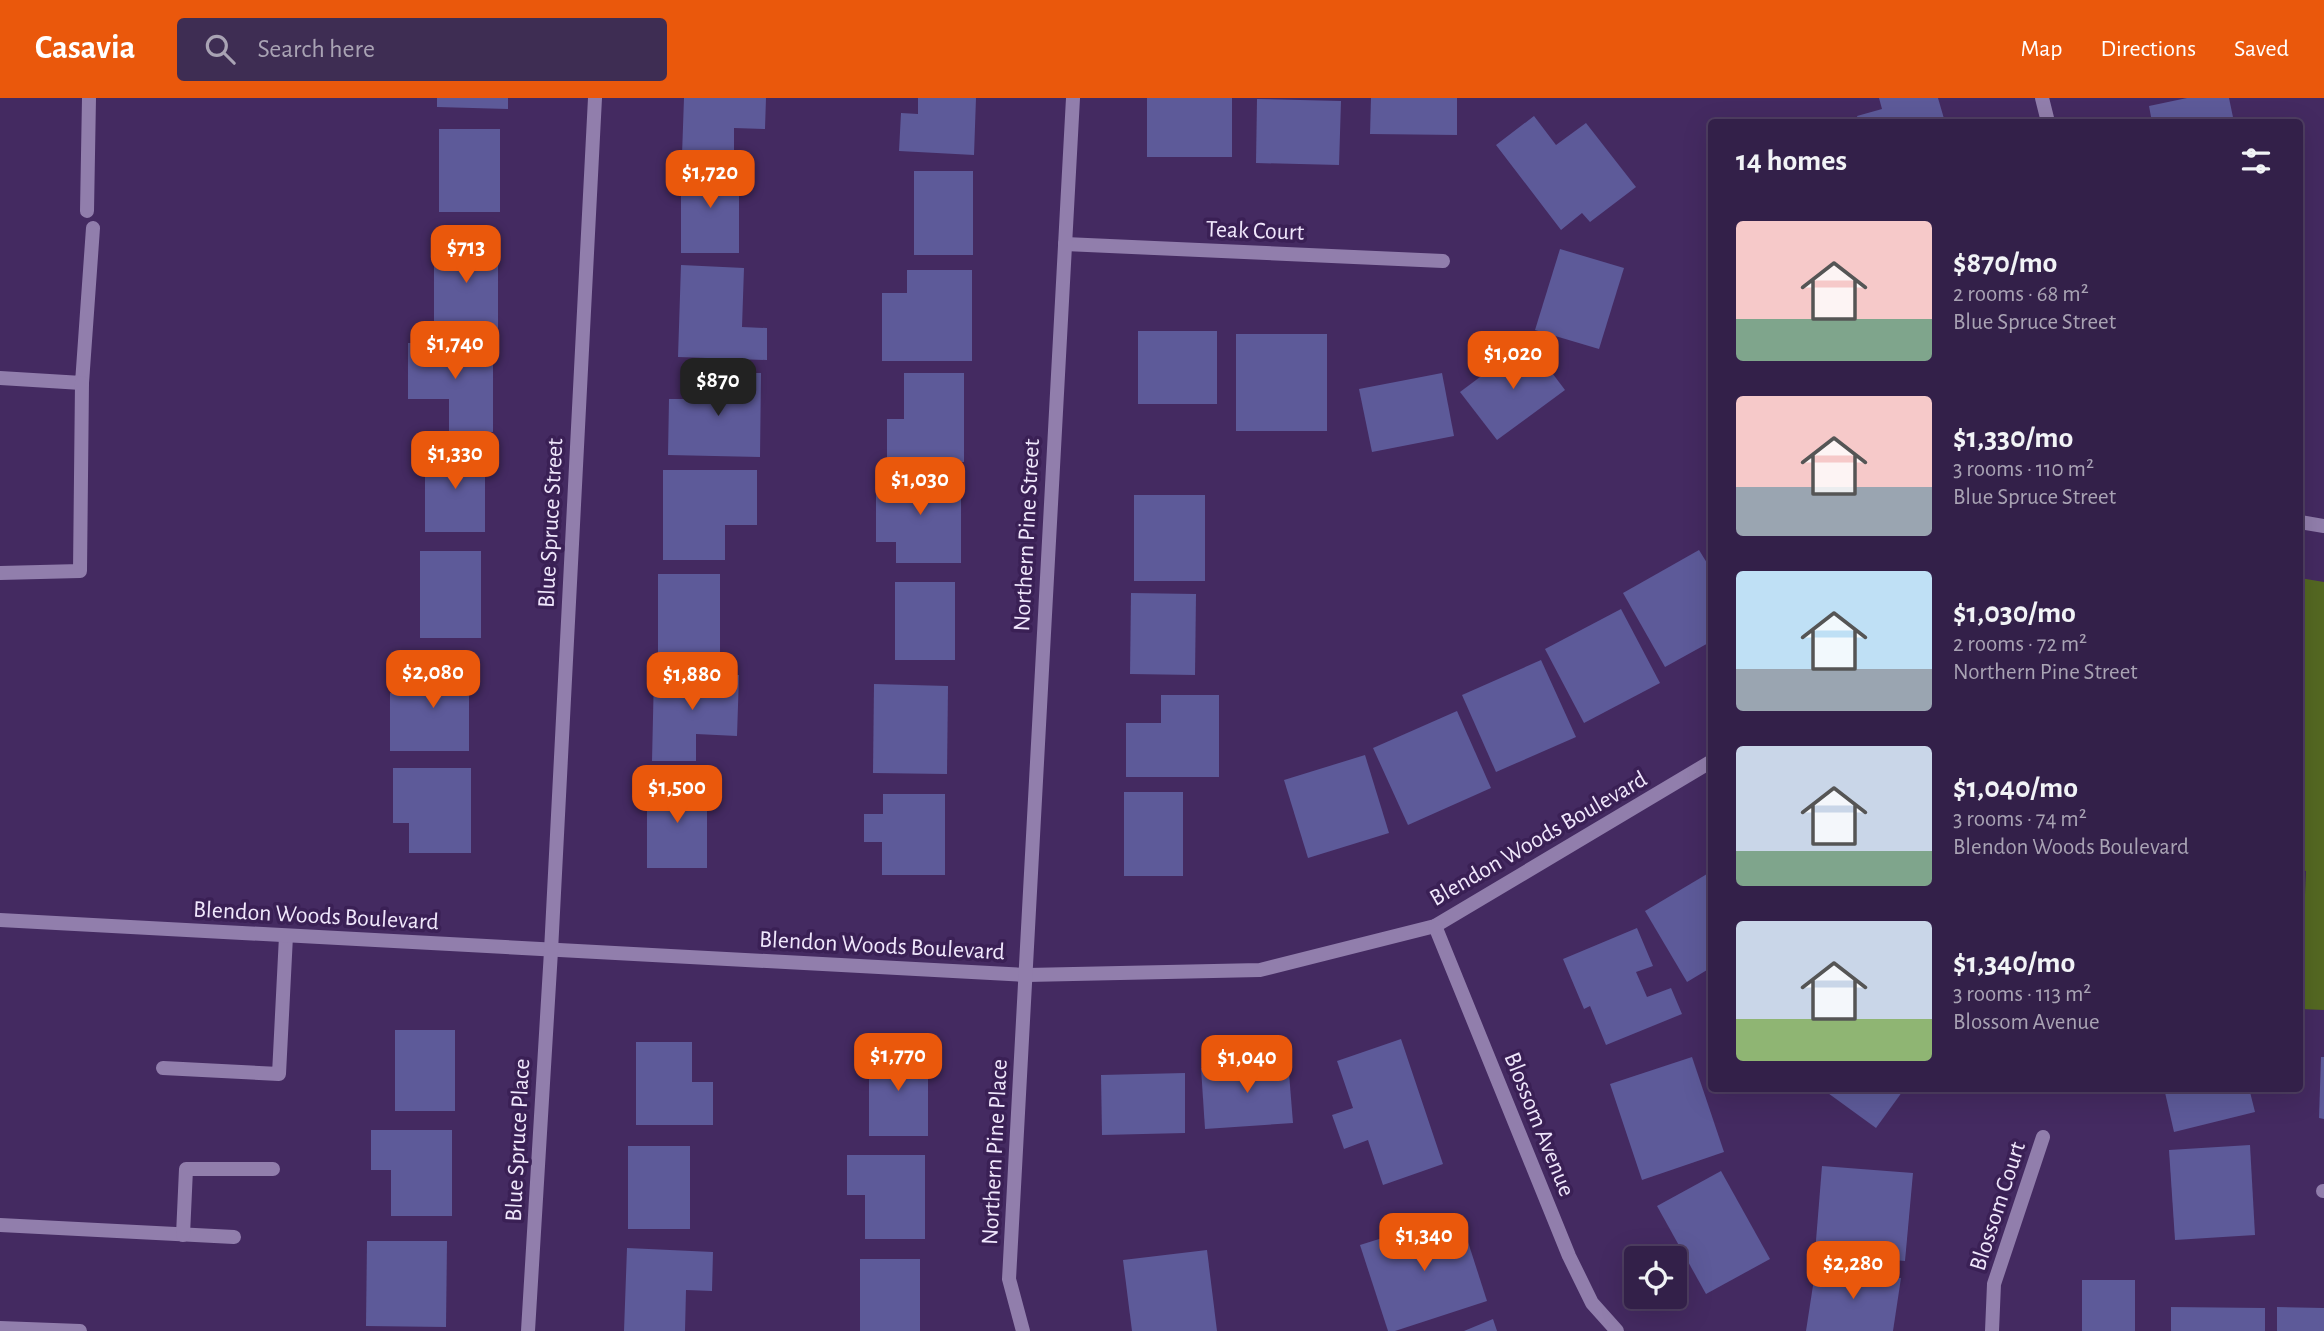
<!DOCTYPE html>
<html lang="en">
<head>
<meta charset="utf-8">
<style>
  body { margin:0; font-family:"Alegreya Sans",sans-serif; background:#3e2d53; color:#f1f3f6; height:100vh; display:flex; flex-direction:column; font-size:26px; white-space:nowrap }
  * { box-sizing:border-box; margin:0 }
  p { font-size:23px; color:#a9a3b4 }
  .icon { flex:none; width:38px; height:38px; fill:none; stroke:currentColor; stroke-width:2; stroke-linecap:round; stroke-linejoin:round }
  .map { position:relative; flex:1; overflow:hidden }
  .side { position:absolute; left:1708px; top:21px; width:595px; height:973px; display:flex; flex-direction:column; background:#332049; border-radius:7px; box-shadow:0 7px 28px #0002,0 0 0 2px #4e3e61 }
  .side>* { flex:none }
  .fabs { position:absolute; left:1624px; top:1148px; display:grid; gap:14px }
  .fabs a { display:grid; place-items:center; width:63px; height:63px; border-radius:7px; background:#332049; box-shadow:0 7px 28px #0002,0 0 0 2px #4e3e61; font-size:35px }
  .price { position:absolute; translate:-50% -60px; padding:0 16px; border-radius:14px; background:#ea580c; color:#fff; font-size:23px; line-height:46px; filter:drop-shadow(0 2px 4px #0008) }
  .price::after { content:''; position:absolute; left:50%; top:42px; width:21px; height:16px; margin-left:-10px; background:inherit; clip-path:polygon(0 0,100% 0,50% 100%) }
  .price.selected { background:#222; color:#fff }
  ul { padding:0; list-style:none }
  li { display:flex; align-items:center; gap:21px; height:175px; padding:0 28px }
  li span { display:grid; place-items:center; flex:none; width:196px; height:140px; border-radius:7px; color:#555 }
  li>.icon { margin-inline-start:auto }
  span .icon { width:84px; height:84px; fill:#fffc; stroke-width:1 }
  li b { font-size:30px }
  h2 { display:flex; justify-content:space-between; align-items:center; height:84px; padding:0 28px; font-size:30px }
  header { display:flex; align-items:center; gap:42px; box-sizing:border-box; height:98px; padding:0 35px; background:#ea580c; color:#fff }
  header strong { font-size:33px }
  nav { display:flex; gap:38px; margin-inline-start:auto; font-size:24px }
  .search { width:490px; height:63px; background:#3e2d53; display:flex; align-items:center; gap:18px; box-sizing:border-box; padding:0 24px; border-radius:7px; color:#a9a3b4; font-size:26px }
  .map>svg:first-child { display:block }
  .forest { fill:#546822 }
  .building { fill:#5d5a99 }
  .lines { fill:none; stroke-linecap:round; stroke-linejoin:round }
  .service { stroke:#917eac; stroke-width:14 }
  .minor { stroke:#917eac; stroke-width:14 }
  .labels { text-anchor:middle; stroke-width:7; stroke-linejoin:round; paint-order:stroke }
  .street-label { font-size:24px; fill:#f0e7fc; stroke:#3a2055 }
</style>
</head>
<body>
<header>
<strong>Casavia</strong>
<div class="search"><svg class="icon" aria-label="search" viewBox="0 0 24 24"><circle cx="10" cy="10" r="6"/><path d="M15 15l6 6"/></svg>Search here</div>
<nav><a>Map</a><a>Directions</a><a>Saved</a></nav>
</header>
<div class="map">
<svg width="2324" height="1233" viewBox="0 0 2324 1233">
  <rect width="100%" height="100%" fill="#442a61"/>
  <path class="forest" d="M2300,480L2324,484V912L2300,911L2306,773L2300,772Z"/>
  <g class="building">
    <path d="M437,0H508V11L437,9Z"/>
    <path d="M684,0H766L765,31L734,30V59L682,57Z"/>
    <path d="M918,0H976L974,57L899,53L901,15L918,16Z"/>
    <rect x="1147" y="0" width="85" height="59"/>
    <path d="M1371,0H1457V37L1370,36Z"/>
    <path d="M1879,0H1938L1945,24H1859L1857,18L1882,11Z"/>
    <path d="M2187,0H2229L2234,24H2152L2149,8Z"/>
    <path d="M1257,1L1341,3L1339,67L1256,65Z"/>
    <path d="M1534,18L1556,47L1586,25L1636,89L1590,124L1582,115L1561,132L1496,47Z"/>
    <rect x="439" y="31" width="61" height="83"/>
    <rect x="681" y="69" width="58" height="86"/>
    <rect x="914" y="73" width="59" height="84"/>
    <rect x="434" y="142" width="64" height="90"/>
    <path d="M1560,151L1624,170L1599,251L1535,232Z"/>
    <path d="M681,167L744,170L742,229L767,230V262L678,259Z"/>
    <path d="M907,172H972V263H882V195H907Z"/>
    <rect x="1138" y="233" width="79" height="73"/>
    <rect x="1236" y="236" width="91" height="97"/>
    <path d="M1528,243L1565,292L1497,342L1460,294Z"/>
    <path d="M408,245H493V334H449V301H408Z"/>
    <path d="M700,275H761L760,359L668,357L669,301H700Z"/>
    <path d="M904,275H964V364H887V321H904Z"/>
    <path d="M1442,275L1454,338L1372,354L1359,291Z"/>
    <rect x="425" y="352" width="60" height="82"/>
    <path d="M663,372H757V427H725V462H663Z"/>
    <path d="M876,376H961V465H896V444H876Z"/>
    <rect x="1134" y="397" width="71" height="86"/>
    <path d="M1699,452L1712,473V543L1665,569L1623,495Z"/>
    <rect x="420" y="453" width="61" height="87"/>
    <rect x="658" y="476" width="62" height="86"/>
    <rect x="895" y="484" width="60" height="78"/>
    <path d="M1131,495L1196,496L1195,577L1130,576Z"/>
    <path d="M1621,511L1660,585L1584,625L1545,551Z"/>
    <path d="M1541,562L1576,639L1496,674L1462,597Z"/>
    <path d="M414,563H469V653H390V595H414Z"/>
    <path d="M654,575L739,577L737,638L696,636V663H652Z"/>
    <path d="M874,586L948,588L947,676L873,675Z"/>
    <path d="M1161,597H1219V679H1126V625H1161Z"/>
    <path d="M1457,613L1491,690L1408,727L1373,650Z"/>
    <path d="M1365,657L1389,735L1308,760L1284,682Z"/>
    <path d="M393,670H471V755H409V725H393Z"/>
    <rect x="647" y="684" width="60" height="86"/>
    <rect x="1124" y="694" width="59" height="84"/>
    <path d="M883,696H945V777H882V744H864V716H883Z"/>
    <path d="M1712,773V869L1687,884L1645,813Z"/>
    <path d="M1637,830L1653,868L1636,874L1647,899L1671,890L1682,916L1606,947L1590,908L1584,911L1563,861Z"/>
    <rect x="395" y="932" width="60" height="81"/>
    <path d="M1401,941L1443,1066L1383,1087L1368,1042L1344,1051L1332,1017L1353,1010L1337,963Z"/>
    <path d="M636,944H692V984H713V1027H636Z"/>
    <rect x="869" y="951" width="59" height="87"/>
    <path d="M1692,959L1724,1054L1642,1082L1610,986Z"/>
    <path d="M2321,959H2324V1021L2319,1020Z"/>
    <path d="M1288,963L1293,1025L1205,1031L1201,970Z"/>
    <path d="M1185,975V1035L1102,1037L1101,977Z"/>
    <path d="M1821,990H1905L1876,1030Z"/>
    <path d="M2164,990H2249L2255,1014L2174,1034Z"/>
    <path d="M371,1032H452V1118H391V1072H371Z"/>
    <path d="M2250,1047L2255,1137L2175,1142L2169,1052Z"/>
    <rect x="628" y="1048" width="62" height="83"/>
    <path d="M847,1057H925V1141H865V1097H847Z"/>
    <path d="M1822,1068L1913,1075L1905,1163L1815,1155Z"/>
    <path d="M1721,1073L1770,1161L1706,1196L1657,1108Z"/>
    <path d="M1459,1116L1487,1203L1395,1233H1388L1360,1147Z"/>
    <path d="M367,1143H447L446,1229L366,1228Z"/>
    <path d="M627,1150L713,1154L712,1193L686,1192L685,1233H624Z"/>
    <path d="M1207,1152L1217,1233H1132L1123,1162Z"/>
    <rect x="860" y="1161" width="60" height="72"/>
    <path d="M1816,1168L1901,1180L1893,1233H1806Z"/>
    <rect x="2082" y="1182" width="53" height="51"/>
    <path d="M2171,1209L2265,1210V1233H2171Z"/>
    <path d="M2277,1209L2324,1210V1233H2277Z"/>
    <path d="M1493,1221L1497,1233H1464Z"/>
  </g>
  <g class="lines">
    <g class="service">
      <path d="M87,113L89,0"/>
      <path d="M0,280L82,285L93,130"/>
      <path d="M0,475L80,473L82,285"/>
      <path d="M163,970L279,976L286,838"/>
      <path d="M0,1127L234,1139"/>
      <path d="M183,1137L186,1071H273"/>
      <path d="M0,1230L80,1233"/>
    </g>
    <g class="minor">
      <path d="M2042,0L2048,24"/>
      <path d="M1065,146L1443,163"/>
      <path d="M2300,424L2324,428"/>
      <path d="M0,822L1027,877L1260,872L1435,828L1712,663"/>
      <path d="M1435,828L1569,1158L1592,1205L1617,1233"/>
      <path d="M2323,1093H2324"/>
      <path d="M528,1233L551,853L595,0"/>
      <path d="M1023,1233L1009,1181L1073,0"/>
      <path d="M1992,1233L1994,1186L2043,1039"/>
    </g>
  </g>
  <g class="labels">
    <g class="street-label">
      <text transform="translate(1255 132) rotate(2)" y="8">Teak Court</text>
      <text transform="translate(550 425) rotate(-87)" y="8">Blue Spruce Street</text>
      <text transform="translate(1026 437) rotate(-87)" y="8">Northern Pine Street</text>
      <text transform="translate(1538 740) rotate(-30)" y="8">Blendon Woods Boulevard</text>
      <text transform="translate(316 817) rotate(3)" y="8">Blendon Woods Boulevard</text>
      <text transform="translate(882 847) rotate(3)" y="8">Blendon Woods Boulevard</text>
      <text transform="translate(1540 1026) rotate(68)" y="8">Blossom Avenue</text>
      <text transform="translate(517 1042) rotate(-87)" y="8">Blue Spruce Place</text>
      <text transform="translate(994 1054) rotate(-87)" y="8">Northern Pine Place</text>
      <text transform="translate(1997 1108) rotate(-72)" y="8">Blossom Court</text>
    </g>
  </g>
</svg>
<div class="fabs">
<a><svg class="icon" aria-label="locate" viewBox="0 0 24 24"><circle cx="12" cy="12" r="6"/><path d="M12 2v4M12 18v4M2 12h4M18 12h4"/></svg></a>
</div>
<b class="price" style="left:710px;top:112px">$1,720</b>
<b class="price" style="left:466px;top:187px">$713</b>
<b class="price" style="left:455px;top:283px">$1,740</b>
<b class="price" style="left:1513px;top:293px">$1,020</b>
<b class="price selected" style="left:718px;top:320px">$870</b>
<b class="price" style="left:455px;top:393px">$1,330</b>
<b class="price" style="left:920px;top:419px">$1,030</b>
<b class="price" style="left:433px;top:612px">$2,080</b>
<b class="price" style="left:692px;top:614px">$1,880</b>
<b class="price" style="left:677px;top:727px">$1,500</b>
<b class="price" style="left:898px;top:995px">$1,770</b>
<b class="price" style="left:1247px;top:997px">$1,040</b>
<b class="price" style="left:1424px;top:1175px">$1,340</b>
<b class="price" style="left:1853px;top:1203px">$2,280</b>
<section class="side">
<h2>14 homes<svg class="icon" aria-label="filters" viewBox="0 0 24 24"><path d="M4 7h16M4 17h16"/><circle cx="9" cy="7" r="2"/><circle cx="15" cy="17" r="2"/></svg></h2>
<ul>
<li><span style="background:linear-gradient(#f6c9c9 70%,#7fa58c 0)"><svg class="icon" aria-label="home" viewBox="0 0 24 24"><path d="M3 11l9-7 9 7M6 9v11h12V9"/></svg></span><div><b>$870/mo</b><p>2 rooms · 68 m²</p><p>Blue Spruce Street</p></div></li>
<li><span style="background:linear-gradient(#f6c9c9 65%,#9aa5b1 0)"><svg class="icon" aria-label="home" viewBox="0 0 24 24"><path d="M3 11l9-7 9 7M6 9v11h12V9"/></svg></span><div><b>$1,330/mo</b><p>3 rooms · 110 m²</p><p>Blue Spruce Street</p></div></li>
<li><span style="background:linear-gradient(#bfe0f5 70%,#9aa5b1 0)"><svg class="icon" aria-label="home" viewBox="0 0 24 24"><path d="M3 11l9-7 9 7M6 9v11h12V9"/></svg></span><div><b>$1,030/mo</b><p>2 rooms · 72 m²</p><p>Northern Pine Street</p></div></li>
<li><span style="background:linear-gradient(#c9d6e8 75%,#7fa58c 0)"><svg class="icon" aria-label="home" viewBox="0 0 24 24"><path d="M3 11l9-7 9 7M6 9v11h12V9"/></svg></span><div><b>$1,040/mo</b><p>3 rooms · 74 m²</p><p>Blendon Woods Boulevard</p></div></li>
<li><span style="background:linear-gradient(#c9d6e8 70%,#8fb573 0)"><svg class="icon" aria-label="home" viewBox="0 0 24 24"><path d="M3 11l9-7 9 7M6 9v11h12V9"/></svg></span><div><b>$1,340/mo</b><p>3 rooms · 113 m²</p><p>Blossom Avenue</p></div></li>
</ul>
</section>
</div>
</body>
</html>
